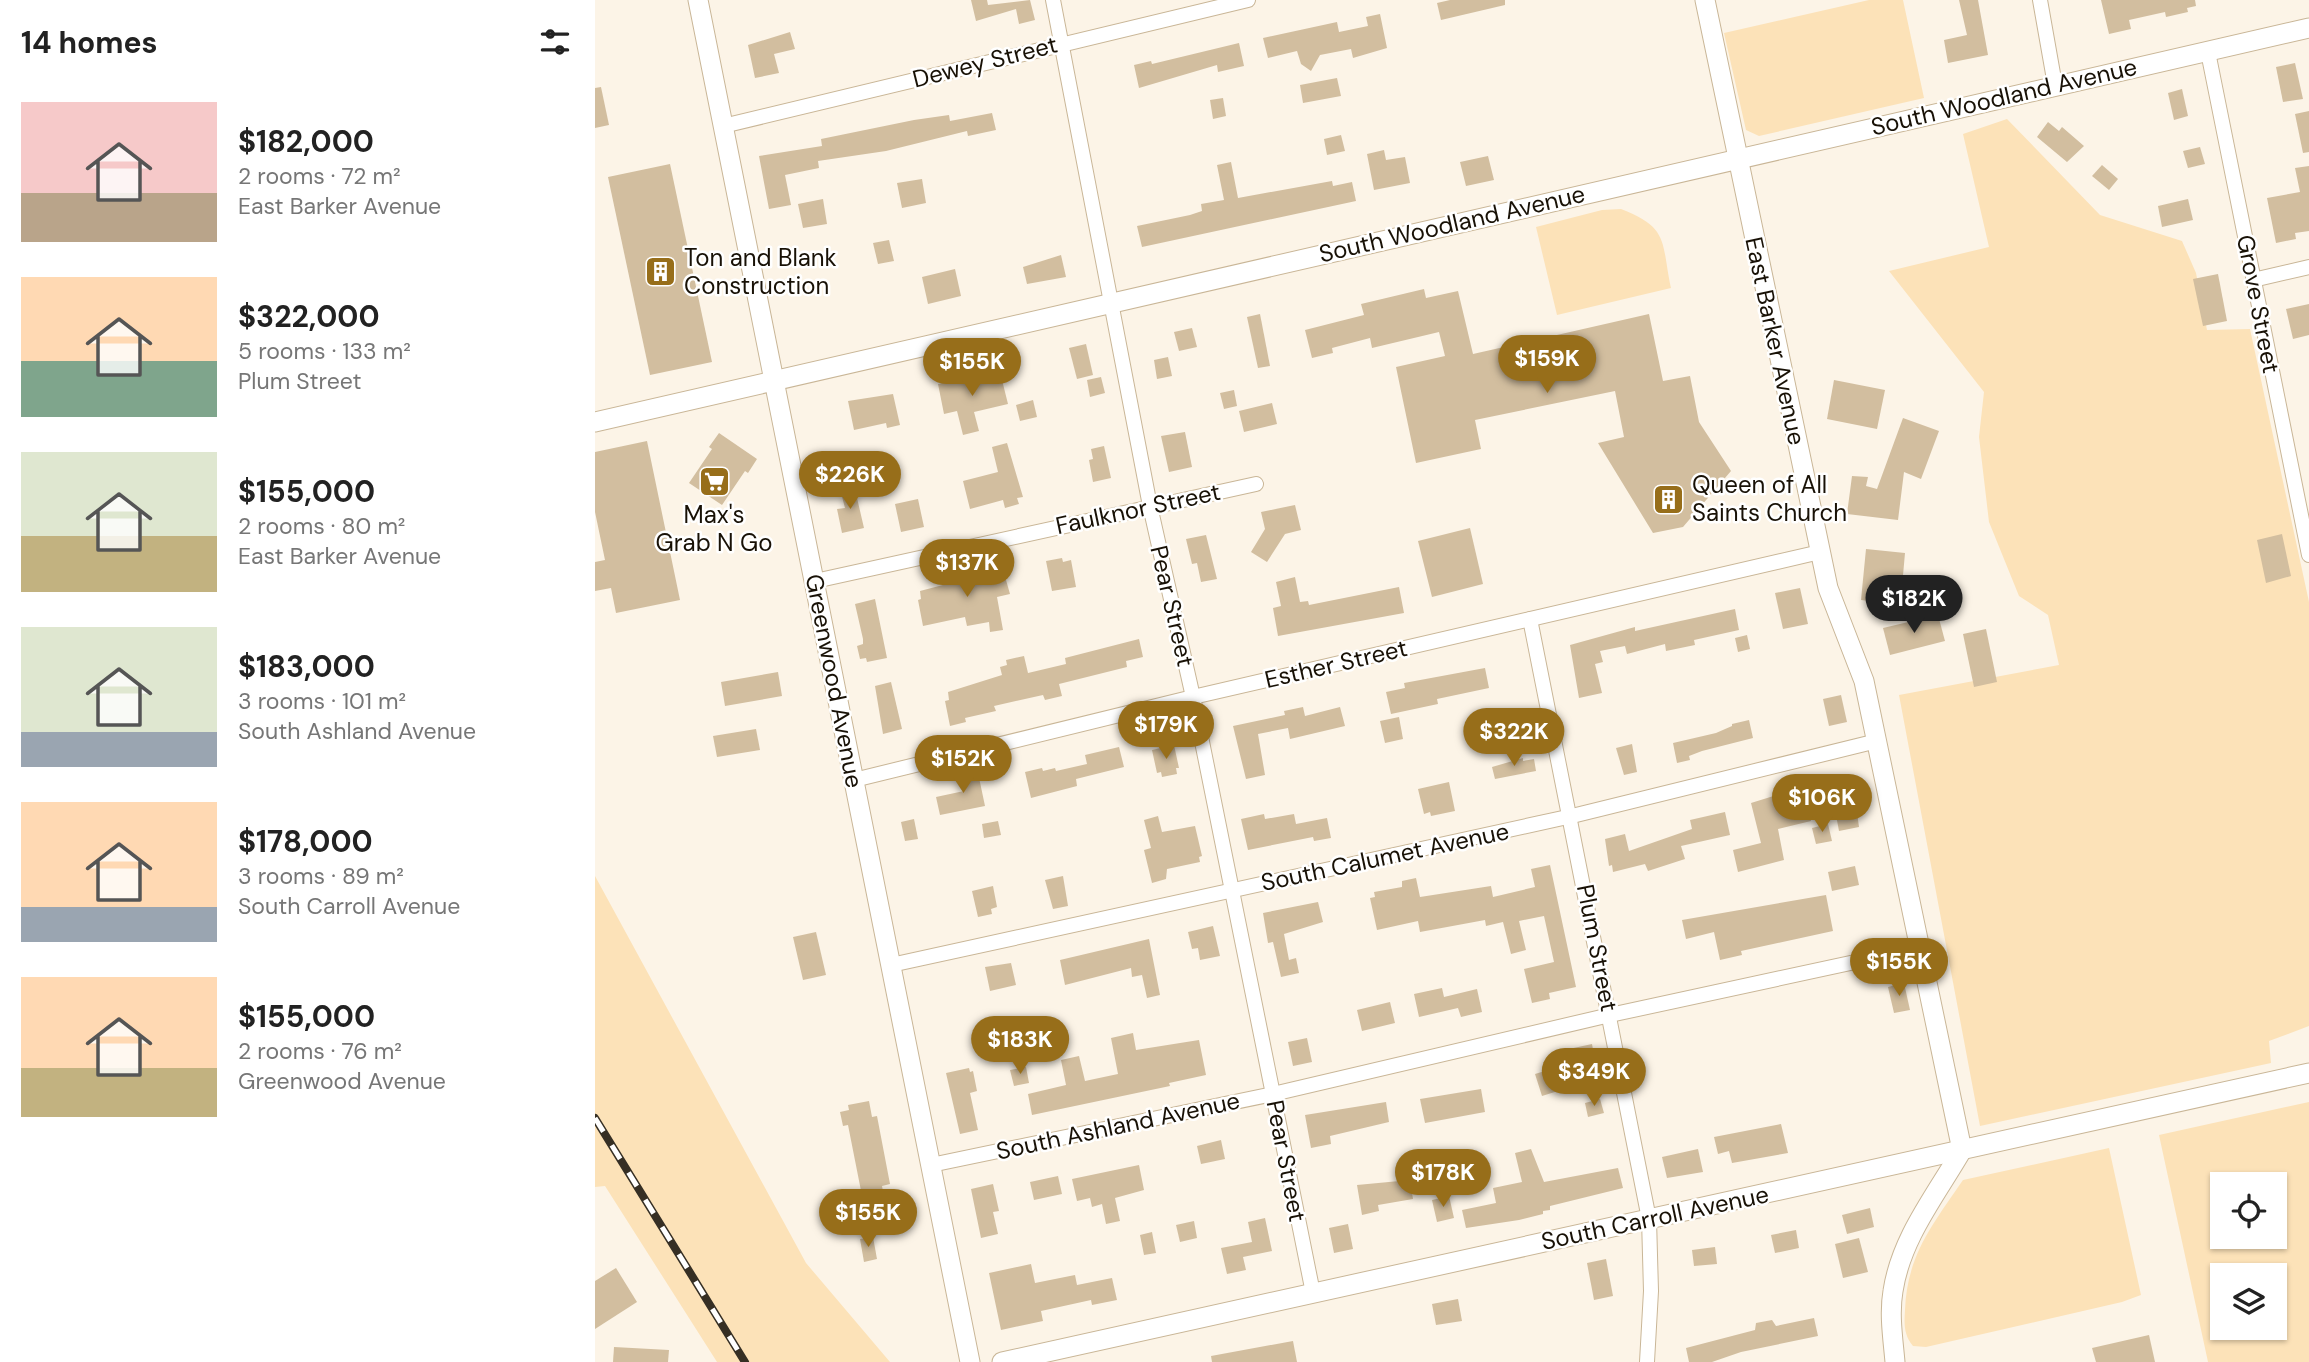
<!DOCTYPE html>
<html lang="en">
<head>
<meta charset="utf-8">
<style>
  body { margin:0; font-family:"DM Sans",sans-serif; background:#f2f2f2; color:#222; height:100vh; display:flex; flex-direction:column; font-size:26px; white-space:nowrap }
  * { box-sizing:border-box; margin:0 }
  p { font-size:23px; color:#767676 }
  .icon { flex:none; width:38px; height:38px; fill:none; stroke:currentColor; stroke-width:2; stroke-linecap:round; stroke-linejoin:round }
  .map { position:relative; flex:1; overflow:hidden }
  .details { display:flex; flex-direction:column; background:#fff; width:595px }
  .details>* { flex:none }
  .fabs { position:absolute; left:1615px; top:1172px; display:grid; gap:14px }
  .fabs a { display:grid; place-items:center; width:77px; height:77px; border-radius:0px; background:#fff; box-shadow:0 2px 5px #0004; font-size:35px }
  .price { position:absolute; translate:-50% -60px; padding:0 16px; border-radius:24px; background:#976e1a; color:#fff; font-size:23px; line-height:46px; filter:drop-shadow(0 2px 4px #0008) }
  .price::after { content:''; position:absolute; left:50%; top:42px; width:21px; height:16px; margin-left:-10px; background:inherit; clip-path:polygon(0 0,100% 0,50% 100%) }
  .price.on { background:#222; color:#fff }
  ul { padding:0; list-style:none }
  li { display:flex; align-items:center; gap:21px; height:175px; padding:0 21px }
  li span { display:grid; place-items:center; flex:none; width:196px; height:140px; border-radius:0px; color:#555 }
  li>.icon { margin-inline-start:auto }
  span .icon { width:84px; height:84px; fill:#fffc; stroke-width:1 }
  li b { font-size:30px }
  h2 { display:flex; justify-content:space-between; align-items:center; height:84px; padding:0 21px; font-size:30px }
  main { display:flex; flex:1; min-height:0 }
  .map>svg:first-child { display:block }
  .green { fill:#fce2b8; fill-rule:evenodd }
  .building { fill:#d2be9f }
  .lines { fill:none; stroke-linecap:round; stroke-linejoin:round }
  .street-casing { stroke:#c9b697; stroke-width:16 }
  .secondary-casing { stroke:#c9b697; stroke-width:21 }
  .street { stroke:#fff; stroke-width:14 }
  .secondary { stroke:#fff; stroke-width:19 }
  .rail-casing { stroke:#362f24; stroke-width:8 }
  .rail { stroke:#fff; stroke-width:5; stroke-dasharray:16; stroke-linecap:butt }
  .labels { text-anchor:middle; stroke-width:5; stroke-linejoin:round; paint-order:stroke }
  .street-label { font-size:24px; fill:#181106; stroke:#fff }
  .poi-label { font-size:24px; fill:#181106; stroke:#fff; text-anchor:start }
</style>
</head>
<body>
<main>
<section class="details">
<h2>14 homes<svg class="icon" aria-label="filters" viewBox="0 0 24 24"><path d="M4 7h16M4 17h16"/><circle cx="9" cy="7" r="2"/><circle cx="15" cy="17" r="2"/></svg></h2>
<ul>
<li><span style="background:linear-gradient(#f6c9c9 65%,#b9a48a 0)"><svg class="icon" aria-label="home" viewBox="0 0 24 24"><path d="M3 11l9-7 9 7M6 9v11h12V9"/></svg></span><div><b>$182,000</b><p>2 rooms · 72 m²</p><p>East Barker Avenue</p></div></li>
<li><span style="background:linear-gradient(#ffd9b3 60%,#7fa58c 0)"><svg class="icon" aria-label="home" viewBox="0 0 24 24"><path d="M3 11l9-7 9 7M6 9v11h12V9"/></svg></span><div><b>$322,000</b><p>5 rooms · 133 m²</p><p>Plum Street</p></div></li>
<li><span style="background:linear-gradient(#dfe7d0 60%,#c2b280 0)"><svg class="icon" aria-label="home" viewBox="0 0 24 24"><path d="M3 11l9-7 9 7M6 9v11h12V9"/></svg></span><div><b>$155,000</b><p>2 rooms · 80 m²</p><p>East Barker Avenue</p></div></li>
<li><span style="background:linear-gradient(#dfe7d0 75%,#9aa5b1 0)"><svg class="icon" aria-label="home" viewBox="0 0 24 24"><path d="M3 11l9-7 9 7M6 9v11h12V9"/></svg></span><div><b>$183,000</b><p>3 rooms · 101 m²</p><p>South Ashland Avenue</p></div></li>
<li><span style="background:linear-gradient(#ffd9b3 75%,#9aa5b1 0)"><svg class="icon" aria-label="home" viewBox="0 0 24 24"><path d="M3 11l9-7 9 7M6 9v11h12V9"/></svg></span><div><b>$178,000</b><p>3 rooms · 89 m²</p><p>South Carroll Avenue</p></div></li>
<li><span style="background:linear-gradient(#ffd9b3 65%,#c2b280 0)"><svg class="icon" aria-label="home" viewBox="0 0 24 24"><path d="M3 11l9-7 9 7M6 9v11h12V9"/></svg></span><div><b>$155,000</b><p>2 rooms · 76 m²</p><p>Greenwood Avenue</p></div></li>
</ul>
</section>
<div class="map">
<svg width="1714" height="1362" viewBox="0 0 1714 1362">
  <rect width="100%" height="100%" fill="#fcf4e7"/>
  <g class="green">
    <path d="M1274,0H1308L1329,98L1164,136L1151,130L1129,33Z"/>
    <path d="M1412,119L1505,215L1587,241L1601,273L1612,330L1655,329L1714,602V1026L1674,1041L1676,1063L1385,1126L1304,695L1464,665L1453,615L1424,596L1394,522L1384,437L1389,392L1294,271L1394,247L1368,134Z"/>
    <path d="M1026,209C1075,228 1066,242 1076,288L962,315L941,227L1007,210Z"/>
    <path d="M0,876L211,1263L295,1362H122L10,1186L0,1187Z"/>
    <path d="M1714,1102V1362H1613L1564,1135ZM1628,1185H1680V1237H1628ZM1628,1276H1680V1328H1628Z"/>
    <path d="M1514,1148L1546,1295L1527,1302L1331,1347L1318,1346C1309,1335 1309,1325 1310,1310C1312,1255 1338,1224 1368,1180Z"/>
  </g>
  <g class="building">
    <path d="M376,0H392L393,5L435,0L440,20L424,24L421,9L381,21Z"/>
    <path d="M855,0H910V5L846,20L842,3Z"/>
    <path d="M1364,0H1383L1393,55L1353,63L1349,40L1372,35Z"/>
    <path d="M1506,0H1600L1601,6L1592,8L1593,12L1571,17L1570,12L1534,20L1536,29L1514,34Z"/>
    <path d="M785,14L792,48L758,58L756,49L725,55L716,71L706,64L702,51L673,58L668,38L742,22L744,32L773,26L771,17Z"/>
    <path d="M195,32L200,49L179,54L184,73L160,78L153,45Z"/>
    <path d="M644,43L649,66L623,72L622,65L544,88L539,65L556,61L557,64Z"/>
    <path d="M1700,63L1708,99L1688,102L1681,67Z"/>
    <path d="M742,78L746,96L708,103L705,85Z"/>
    <path d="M6,87L14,125L0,128V88Z"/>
    <path d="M1587,89L1593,116L1579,120L1573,93Z"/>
    <path d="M628,98L631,116L618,119L615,100Z"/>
    <path d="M1714,111V152L1708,153L1700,114Z"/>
    <path d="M397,113L401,130L373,136L372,131L291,151L223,161L224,168L190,175L196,205L174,209L164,156L227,146L226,139L319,120L354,115L355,121Z"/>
    <path d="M1453,122L1464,131L1467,127L1489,146L1472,162L1442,137Z"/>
    <path d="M746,135L750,151L732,155L729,139Z"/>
    <path d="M1605,147L1610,164L1593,168L1588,151Z"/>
    <path d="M789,150L791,160L810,157L815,183L779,190L772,154Z"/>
    <path d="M893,156L899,180L871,186L865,162Z"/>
    <path d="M636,162L643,198L737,181L738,186L757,182L761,201L547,247L542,226L595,215L607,211L606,204L629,200L622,165Z"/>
    <path d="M75,164L117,362L55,375L13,177Z"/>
    <path d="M1507,165L1523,179L1514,190L1497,176Z"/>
    <path d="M1714,166V231L1700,233L1701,239L1681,243L1672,198L1705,192L1700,168Z"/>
    <path d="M327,179L331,203L307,208L302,183Z"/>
    <path d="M228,199L232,224L208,228L203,204Z"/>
    <path d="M1593,199L1598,220L1567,227L1563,206Z"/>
    <path d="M294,240L299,261L283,264L278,243Z"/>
    <path d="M466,255L471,277L432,284L428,267Z"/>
    <path d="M360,269L366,296L333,304L327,277Z"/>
    <path d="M1623,274L1632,321L1608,326L1598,279Z"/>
    <path d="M829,289L831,298L863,291L878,354L1054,314L1068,381L1095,376L1104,422L1136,471L1088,527L1058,533L1003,443L1029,437L1020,391L880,420L886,449L821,463L801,367L850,356L844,332L777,348L775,338L737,348L738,353L717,358L710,330L769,315L766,304Z"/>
    <path d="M1714,304V335L1698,339L1691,309Z"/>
    <path d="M665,314L675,366L663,368L652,317Z"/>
    <path d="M597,328L602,347L584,351L579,332Z"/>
    <path d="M491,344L498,375L482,379L474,348Z"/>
    <path d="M573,357L577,376L562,379L559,360Z"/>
    <path d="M405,372L413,404L379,412L384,431L368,435L362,411L349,414L343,384Z"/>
    <path d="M506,377L510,393L495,397L492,380Z"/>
    <path d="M1239,380L1290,390L1282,429L1232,419Z"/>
    <path d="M639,390L642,406L629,409L625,393Z"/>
    <path d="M298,394L305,425L292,428L291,423L259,430L253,401Z"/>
    <path d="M438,400L442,417L425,421L421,405Z"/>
    <path d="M677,403L682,424L649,432L644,411Z"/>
    <path d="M1308,418L1344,431L1326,479L1309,472L1303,520L1252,514L1257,476L1273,477L1271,486L1282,489Z"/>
    <path d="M590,432L597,467L574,472L566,436Z"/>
    <path d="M124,433L162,459L153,473L150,471L127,505L94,483L117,449L114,447Z"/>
    <path d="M52,441L85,600L21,613L16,588L0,591V562L10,560L0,512V452Z"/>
    <path d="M412,443L428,497L422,498L424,504L410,508L408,500L375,509L368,481L403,472L397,447Z"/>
    <path d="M509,446L516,478L498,482L494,460L498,459L496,449Z"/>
    <path d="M259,485L269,528L247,533L242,509L250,508L245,489Z"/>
    <path d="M323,499L329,527L306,532L300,504Z"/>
    <path d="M700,505L706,530L690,534L672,562L656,552L670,529L666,512Z"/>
    <path d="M875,528L888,584L837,597L823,541Z"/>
    <path d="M1687,534L1696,576L1671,583L1662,540Z"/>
    <path d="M611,535L622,579L606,582L602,563L597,564L591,539Z"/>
    <path d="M1271,549L1310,553L1305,609L1281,607L1282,602L1266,600Z"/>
    <path d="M467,558L468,562L476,560L481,587L457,591L451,561Z"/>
    <path d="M405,559L415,594L402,597L408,630L395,632L394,622L372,626L370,617L328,626L323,600L326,599L325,591L390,574L389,563Z"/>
    <path d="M700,577L705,602L713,601L714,605L804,587L809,613L683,636L678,608L686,606L681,582Z"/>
    <path d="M1205,588L1213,624L1188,629L1180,593Z"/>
    <path d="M280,599L292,658L272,662L271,658L265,659L262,646L268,644V639L260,604Z"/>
    <path d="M1140,609L1144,630L1099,640L1100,645L1071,651L1070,644L1032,654L1030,646L1005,651L1008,662L1000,664L1007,693L984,698L975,645L1040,627V631Z"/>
    <path d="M1343,615L1350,641L1295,655L1288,628Z"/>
    <path d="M1391,629L1402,682L1379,687L1368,634Z"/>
    <path d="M1152,635L1155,649L1143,652L1140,638Z"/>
    <path d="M544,639L548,657L531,661L532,667L464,684L467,696L450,700L448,695L399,706L401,711L370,718L371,722L355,726L350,701L354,700L353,692L407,675L405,667L412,665L411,660L429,656L433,673L471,664L470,658Z"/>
    <path d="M890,668L894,688L842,699L843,704L796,714L791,692L810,688L809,683Z"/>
    <path d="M183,672L187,696L130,706L126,682Z"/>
    <path d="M296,682L307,729L288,734L280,686Z"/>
    <path d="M1246,695L1252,722L1234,726L1228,699Z"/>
    <path d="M708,707L710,716L745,707L750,726L695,739L693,728L663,734L670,775L651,779L638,726L690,715L689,711Z"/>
    <path d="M804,717L808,739L790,743L785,721Z"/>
    <path d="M1154,720L1158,738L1107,751L1094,756L1095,760L1082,763L1078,743L1121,733L1137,726V724Z"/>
    <path d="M161,729L165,750L122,757L118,736Z"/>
    <path d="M1037,744L1042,772L1029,775L1021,748Z"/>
    <path d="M579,745L584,768H581L582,774L567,777L566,772L562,773L557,750Z"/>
    <path d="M524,747L529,767L481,779L482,786L436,798L430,772L447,768L448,771L460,768L461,771L492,764L490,755Z"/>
    <path d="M928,758V761L939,759L941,771L900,779L897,767Z"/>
    <path d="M382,768L390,806L345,815L341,797L369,791L365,772Z"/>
    <path d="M854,782L860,811L836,816L835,812L829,814L823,789Z"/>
    <path d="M1258,784L1264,827L1244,831L1236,788Z"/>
    <path d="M1207,787L1216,821L1183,829L1189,860L1143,872L1138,850L1166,843L1156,803Z"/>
    <path d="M1130,812L1135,835L1086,846L1090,859L1053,871L1050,864L1018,872L1017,865L1014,866L1010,839L1030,834L1034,851L1097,829L1095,820Z"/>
    <path d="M669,814L670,819L699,814L701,824L732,818L736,838L719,841L718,837L653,850L646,819Z"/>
    <path d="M563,816L567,832L600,826L607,856L604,857L605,862L572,869L571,879L557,883L549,850L556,848L549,820Z"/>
    <path d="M319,819L323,839L310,841L306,822Z"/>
    <path d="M403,821L406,835L389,838L387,824Z"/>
    <path d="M1233,824L1237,841L1221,844L1217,828Z"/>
    <path d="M955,865L981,987L954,993L955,999L937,1003L929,969L959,962L949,916L924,921L931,950L916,954L908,922L891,926L890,920L825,932L823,921L782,930L775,898L780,897L779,892L807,887V881L821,878L825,897L896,886L898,897L940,887L936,869Z"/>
    <path d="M1260,866L1264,885L1237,891L1233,872Z"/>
    <path d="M468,876L473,906L458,909L450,880Z"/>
    <path d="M398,886L402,907L396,909L397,914L383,917L377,891Z"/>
    <path d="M1231,895L1238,931L1146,951L1147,955L1125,960L1119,932L1091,939L1087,920Z"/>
    <path d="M723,902L728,922L689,934L694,960L701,958L704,973L686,977L678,942L673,943L668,913Z"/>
    <path d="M618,926L625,956L605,960L603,948L597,949L593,932Z"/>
    <path d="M221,932L231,975L208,980L198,937Z"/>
    <path d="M554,939L565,995L552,998L547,975L537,977L536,968L470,985L465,960Z"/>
    <path d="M416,963L421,985L395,991L390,967Z"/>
    <path d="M1309,983L1315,1010L1299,1013L1293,987Z"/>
    <path d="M847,988L849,997L882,989L887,1012L866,1017L863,1008L824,1017L819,994Z"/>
    <path d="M795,1002L800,1023L767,1031L762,1010Z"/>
    <path d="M538,1033L541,1050L604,1040L611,1075L574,1083L575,1086L437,1115L433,1094L471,1085L466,1060L484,1056L490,1081L523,1074L516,1038Z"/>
    <path d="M712,1038L717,1062L698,1066L693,1042Z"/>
    <path d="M997,1044L1002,1072L983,1075L982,1085L947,1096L940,1074L976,1063L974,1049Z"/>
    <path d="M431,1067L434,1083L419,1086L415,1070Z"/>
    <path d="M374,1068L375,1072L378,1071L382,1091L375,1093L383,1130L365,1134L351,1073Z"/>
    <path d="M886,1089L890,1112L830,1123L825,1099Z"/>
    <path d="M1005,1099L1009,1113L993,1117L990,1103Z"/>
    <path d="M274,1101L277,1117L282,1116L295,1184L287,1186L294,1222L267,1228L264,1212L270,1211L253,1125L248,1126L245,1112L254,1110L253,1105Z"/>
    <path d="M791,1102L794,1122L735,1136L736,1144L716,1148L710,1115Z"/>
    <path d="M1186,1124L1193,1153L1137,1163L1134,1151L1123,1154L1119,1137Z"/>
    <path d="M626,1140L630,1159L606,1164L602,1146Z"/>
    <path d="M936,1149L949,1182L1023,1168L1028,1188L955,1206V1210L948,1211V1214L924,1220L871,1228L867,1210L901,1203L898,1188L927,1182L920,1153Z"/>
    <path d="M1103,1149L1108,1172L1072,1178L1067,1157Z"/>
    <path d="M544,1165L549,1190L520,1198L525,1221L511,1224L507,1204L497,1207L495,1198L482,1201L477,1179Z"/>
    <path d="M463,1176L467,1194L439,1200L435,1182Z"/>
    <path d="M815,1180L818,1199L783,1205L784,1211L767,1215L762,1185Z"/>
    <path d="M398,1184L404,1211L398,1212L403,1234L386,1238L376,1189Z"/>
    <path d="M854,1196L859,1218L842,1222L837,1200Z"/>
    <path d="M1275,1208L1279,1227L1252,1234L1247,1215Z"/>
    <path d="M670,1218L677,1251L648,1257L651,1270L632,1274L626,1248L657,1242L653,1222Z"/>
    <path d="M599,1221L602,1238L585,1242L581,1225Z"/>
    <path d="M753,1224L758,1249L739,1253L734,1228Z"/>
    <path d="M1201,1230L1204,1248L1180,1253L1176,1235Z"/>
    <path d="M557,1232L561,1253L549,1255L545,1235Z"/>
    <path d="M278,1237L282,1259L269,1262L265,1239Z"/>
    <path d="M1264,1238L1273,1272L1248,1278L1240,1244Z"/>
    <path d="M1120,1247L1122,1264L1099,1266L1097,1250Z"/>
    <path d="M1011,1259L1018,1296L999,1300L992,1263Z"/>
    <path d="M436,1264L440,1283L480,1275L482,1285L517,1278L522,1300L497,1305L496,1300L446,1311L448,1321L406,1330L394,1273Z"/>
    <path d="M21,1268L42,1302L0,1329V1281Z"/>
    <path d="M863,1299L867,1321L841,1325L837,1304Z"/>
    <path d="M1219,1318L1223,1336L1146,1352L1117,1362H1094L1091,1348L1160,1330L1161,1323L1177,1320L1181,1326Z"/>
    <path d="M1554,1335L1560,1362H1501L1497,1348Z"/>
    <path d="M698,1341L702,1362H617L616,1356Z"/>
    <path d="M19,1347L74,1350L73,1362H18Z"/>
  </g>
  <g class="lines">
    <defs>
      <g id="street">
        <path d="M458,0L555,506L598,697L718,1293"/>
        <path d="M1445,0L1460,85"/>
        <path d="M1613,52L1714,555"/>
        <path d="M128,126L653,0"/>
        <path d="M1658,280L1714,267"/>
        <path d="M220,581L661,484"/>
        <path d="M935,619L1054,1219L1056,1291L1052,1362"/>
        <path d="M259,780L598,697L1225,552"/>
        <path d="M296,965L977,816L1282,741"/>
        <path d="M336,1165L678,1094L1015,1015L1325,948"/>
      </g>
      <g id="secondary">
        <path d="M103,0L375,1362"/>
        <path d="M1110,0L1233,588L1269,681L1367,1150C1341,1195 1306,1238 1298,1291C1294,1314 1298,1339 1300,1362"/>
        <path d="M0,422L1714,28"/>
        <path d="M407,1362L1714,1073"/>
      </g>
    </defs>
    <use href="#street" class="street-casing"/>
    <use href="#secondary" class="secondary-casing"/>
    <use href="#street" class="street"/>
    <use href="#secondary" class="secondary"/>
    <defs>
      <path id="rail" d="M0,1118L150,1362"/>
    </defs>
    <use href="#rail" class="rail-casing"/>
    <use href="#rail" class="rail"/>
  </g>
  <defs>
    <symbol id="building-square" viewBox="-11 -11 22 22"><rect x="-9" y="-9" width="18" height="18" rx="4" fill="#976e1a" stroke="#fff"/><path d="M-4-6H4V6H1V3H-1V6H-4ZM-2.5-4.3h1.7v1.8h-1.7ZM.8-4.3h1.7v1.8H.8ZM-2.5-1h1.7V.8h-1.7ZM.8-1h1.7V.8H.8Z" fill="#fff"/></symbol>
    <symbol id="supermarket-square" viewBox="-11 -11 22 22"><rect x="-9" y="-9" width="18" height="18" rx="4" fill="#976e1a" stroke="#fff"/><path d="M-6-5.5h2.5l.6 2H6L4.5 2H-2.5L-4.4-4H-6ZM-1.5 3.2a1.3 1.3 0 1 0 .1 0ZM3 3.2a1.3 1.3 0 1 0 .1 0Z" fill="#fff"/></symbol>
  </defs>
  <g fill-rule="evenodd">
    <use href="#building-square" x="48" y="254" width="35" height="35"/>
    <use href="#supermarket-square" x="102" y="464" width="35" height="35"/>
    <use href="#building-square" x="1056" y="482" width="35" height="35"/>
  </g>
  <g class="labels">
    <g class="street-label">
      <text transform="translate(390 62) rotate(-14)" y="8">Dewey Street</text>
      <text transform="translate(1409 97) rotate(-13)" y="8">South Woodland Avenue</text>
      <text transform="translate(857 224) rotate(-13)" y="8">South Woodland Avenue</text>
      <text transform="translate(1663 304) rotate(79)" y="8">Grove Street</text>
      <text transform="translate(1180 341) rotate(78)" y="8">East Barker Avenue</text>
      <text transform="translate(543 509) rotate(-12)" y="8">Faulknor Street</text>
      <text transform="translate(577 606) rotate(77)" y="8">Pear Street</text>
      <text transform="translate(741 664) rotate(-13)" y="8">Esther Street</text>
      <text transform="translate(239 681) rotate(79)" y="8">Greenwood Avenue</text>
      <text transform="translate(790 857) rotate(-12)" y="8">South Calumet Avenue</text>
      <text transform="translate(1002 948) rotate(79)" y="8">Plum Street</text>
      <text transform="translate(523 1126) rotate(-12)" y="8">South Ashland Avenue</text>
      <text transform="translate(691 1161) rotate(79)" y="8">Pear Street</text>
      <text transform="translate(1060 1218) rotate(-12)" y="8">South Carroll Avenue</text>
    </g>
    <g class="poi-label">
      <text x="89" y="266">Ton and Blank<tspan x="89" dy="28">Construction</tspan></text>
      <text x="1097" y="493">Queen of All<tspan x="1097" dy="28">Saints Church</tspan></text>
      <text x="119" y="523" text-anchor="middle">Max's<tspan x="119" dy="28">Grab N Go</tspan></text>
    </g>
  </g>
</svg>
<div class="fabs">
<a><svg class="icon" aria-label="locate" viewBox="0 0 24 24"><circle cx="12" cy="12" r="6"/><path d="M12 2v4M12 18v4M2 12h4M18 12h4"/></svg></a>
<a><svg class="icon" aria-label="layers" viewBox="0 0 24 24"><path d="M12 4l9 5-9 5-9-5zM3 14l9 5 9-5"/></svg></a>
</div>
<b class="price" style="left:952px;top:395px">$159K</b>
<b class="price" style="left:377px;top:398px">$155K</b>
<b class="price" style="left:255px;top:511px">$226K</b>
<b class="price" style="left:372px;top:599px">$137K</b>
<b class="price on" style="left:1319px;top:635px">$182K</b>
<b class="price" style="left:571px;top:761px">$179K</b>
<b class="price" style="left:919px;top:768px">$322K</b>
<b class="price" style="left:368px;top:795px">$152K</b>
<b class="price" style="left:1227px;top:834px">$106K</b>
<b class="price" style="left:1304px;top:998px">$155K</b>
<b class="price" style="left:425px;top:1076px">$183K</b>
<b class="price" style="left:999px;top:1108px">$349K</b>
<b class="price" style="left:848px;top:1209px">$178K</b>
<b class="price" style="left:273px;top:1249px">$155K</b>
</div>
</main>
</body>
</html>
